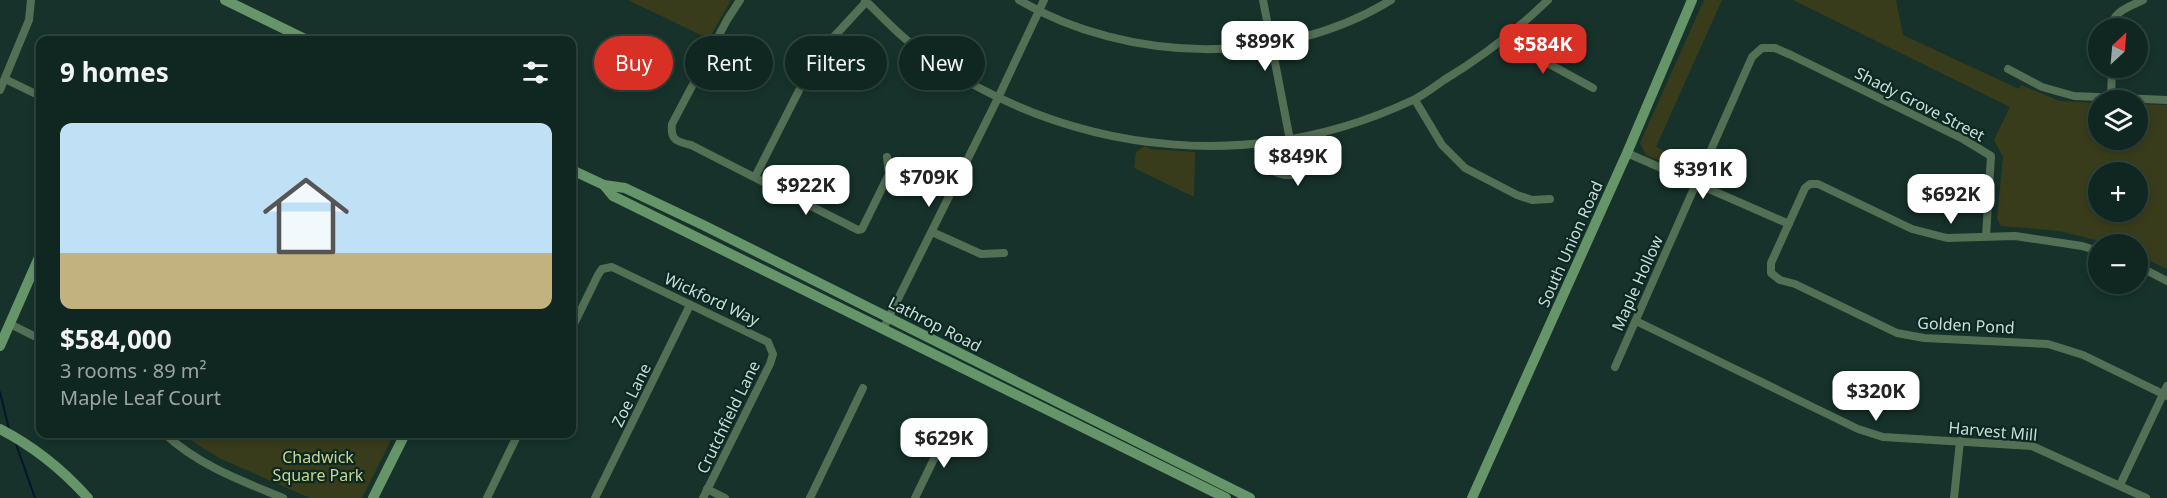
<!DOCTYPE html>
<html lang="en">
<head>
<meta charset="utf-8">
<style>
  body { margin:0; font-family:"Noto Sans",sans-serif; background:#192e29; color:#f1f3f6; height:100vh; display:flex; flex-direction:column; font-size:22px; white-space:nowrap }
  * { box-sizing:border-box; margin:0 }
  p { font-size:20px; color:#9ca5a5 }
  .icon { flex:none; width:33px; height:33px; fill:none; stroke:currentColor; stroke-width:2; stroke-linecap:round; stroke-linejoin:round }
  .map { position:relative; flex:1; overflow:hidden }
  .details { position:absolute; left:36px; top:36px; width:540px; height:402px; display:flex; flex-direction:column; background:#102620; border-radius:12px; box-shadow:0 3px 9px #0003,0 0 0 2px #30433e }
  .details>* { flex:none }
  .hud { position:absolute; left:594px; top:36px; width:570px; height:54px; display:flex; gap:12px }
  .needle { width:39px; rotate:26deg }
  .tools { position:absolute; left:2088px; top:18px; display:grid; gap:12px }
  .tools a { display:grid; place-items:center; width:60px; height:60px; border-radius:50%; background:#102620; box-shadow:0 3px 9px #0003,0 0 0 2px #30433e; font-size:30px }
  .price { position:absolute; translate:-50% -51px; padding:0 14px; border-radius:12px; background:#fff; color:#222; font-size:20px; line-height:39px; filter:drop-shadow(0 2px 3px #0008) }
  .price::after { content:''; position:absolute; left:50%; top:36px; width:18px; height:14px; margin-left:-9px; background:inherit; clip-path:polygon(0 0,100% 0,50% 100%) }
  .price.active { background:#d93025; color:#fff }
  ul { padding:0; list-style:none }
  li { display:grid; align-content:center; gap:12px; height:318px; padding:0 24px }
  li+li { border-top:2px solid #30433e }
  li span { display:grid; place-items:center; height:186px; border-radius:12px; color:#555 }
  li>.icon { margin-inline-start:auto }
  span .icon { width:108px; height:108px; fill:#fffc; stroke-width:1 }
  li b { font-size:26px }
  h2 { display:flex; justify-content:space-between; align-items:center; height:72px; padding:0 24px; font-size:26px }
  .tag { padding:0 21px; border-radius:27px; background:#102620; box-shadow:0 3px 9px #0003,0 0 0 2px #30433e; font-size:21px; line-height:54px }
  .tag.active { background:#d93025; color:#fff }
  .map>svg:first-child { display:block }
  .green { fill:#383c1b; fill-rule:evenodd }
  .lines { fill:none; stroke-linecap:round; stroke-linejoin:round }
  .stream { stroke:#001829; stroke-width:2 }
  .street { stroke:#536f54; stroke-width:8 }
  .secondary { stroke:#67956a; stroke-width:10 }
  .labels { text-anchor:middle; stroke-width:4.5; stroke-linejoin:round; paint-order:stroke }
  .street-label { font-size:16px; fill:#cdddd8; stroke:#0b2822 }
  .park-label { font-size:16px; fill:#cbd591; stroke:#0b2822 }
</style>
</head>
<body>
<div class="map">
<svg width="2167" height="498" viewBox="0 0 2167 498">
  <rect width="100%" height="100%" fill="#16322b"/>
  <g class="green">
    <path d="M628,0H731L709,39Z"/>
    <path d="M1704,0H1722L1656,147L1697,166L1687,171L1646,155L1640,143Z"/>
    <path d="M1793,0H1896L1903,35L2019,89L2021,85L2060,101L2098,103V140H2138V104L2167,105V269L2138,255V244H2112L2059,231L2001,226L1997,218L2003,157L1994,140L2010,107ZM2098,172H2138V212H2098Z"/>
    <path d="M1306,143L1312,145C1327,166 1285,176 1272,162L1271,156L1275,150Z"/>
    <path d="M1145,146L1151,149L1195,152L1194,197L1134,168L1136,152Z"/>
    <path d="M181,434H394L362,498H310L219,458Z"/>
  </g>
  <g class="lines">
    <g class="stream">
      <path d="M0,392L9,429"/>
      <path d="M15,441L35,498"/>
    </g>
    <g class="street">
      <path d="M740,0L727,20L672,124C670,140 677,142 691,145L858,230L862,229L889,174L887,157"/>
      <path d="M865,0C888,23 912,48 940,65C1084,157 1258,173 1413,100C1424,95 1434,87 1444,80C1482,57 1516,31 1548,0"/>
      <path d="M1019,0C1128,64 1282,67 1391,0"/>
      <path d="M1263,0L1290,140"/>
      <path d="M2112,28C2112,11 2130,7 2143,0"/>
      <path d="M1513,34L1533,55L1593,88"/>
      <path d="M144,40H151"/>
      <path d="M2008,69L2042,87L2074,96L2167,100"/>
      <path d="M5,79L40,96"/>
      <path d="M0,90L29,20L31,0"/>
      <path d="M2111,97L2112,68"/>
      <path d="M1415,100L1442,145L1465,168L1517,195L1532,200L1550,199"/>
      <path d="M1260,145C1259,189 1331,184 1322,134"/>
      <path d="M1627,153L1789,224"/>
      <path d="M755,177L817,55L866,2"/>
      <path d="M932,232L981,254L1004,253"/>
      <path d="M2098,251L2082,246L2015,236L1947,238L1912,229L1818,184H1810L1805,188L1771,263V273L1780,280L1795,284L1897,333L1924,338L2048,344L2083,355L2167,396"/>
      <path d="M2138,266L2167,281"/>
      <path d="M1636,321L1858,429L1883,437L2032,446L2146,498"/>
      <path d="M10,324L40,339"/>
      <path d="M572,328L598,275L602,269L612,267L768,342L773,354L770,364L703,498"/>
      <path d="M883,329L998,98L1044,0"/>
      <path d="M1615,367L1752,57L1762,48H1775L1791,55L1963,139L1991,156L1986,236"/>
      <path d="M165,434C198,465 242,481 283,498"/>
      <path d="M2120,485L2167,386"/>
      <path d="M707,489L725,498"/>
      <path d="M487,498L518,434"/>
      <path d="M595,498L690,305"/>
      <path d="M810,498L863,388"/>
      <path d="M915,498L947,432"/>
      <path d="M1954,498L1960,441"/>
    </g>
    <g class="secondary">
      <path d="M225,0L307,40"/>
      <path d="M572,170L604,185L625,188L703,225L1250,498"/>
      <path d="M604,185L613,196L1226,498"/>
      <path d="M0,346L40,255"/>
      <path d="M0,429C35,447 62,469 88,498"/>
      <path d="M373,498L405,434"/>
      <path d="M1472,498L1627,153L1692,0"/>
    </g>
  </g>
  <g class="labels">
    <g class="street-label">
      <text transform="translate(1920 104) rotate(27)" y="6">Shady Grove Street</text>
      <text transform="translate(1570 244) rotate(-66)" y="6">South Union Road</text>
      <text transform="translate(1637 283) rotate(-66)" y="6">Maple Hollow</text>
      <text transform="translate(712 299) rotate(25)" y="6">Wickford Way</text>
      <text transform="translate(935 324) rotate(27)" y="6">Lathrop Road</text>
      <text transform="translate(1966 325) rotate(3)" y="6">Golden Pond</text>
      <text transform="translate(631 395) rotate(-64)" y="6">Zoe Lane</text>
      <text transform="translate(728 417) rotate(-64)" y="6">Crutchfield Lane</text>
      <text transform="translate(1993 431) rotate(5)" y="6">Harvest Mill</text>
    </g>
    <g class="park-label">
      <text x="318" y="463">Chadwick<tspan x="318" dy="18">Square Park</tspan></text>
    </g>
  </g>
</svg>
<div class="tools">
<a><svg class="needle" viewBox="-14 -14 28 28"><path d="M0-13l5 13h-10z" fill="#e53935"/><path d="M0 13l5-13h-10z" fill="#9ca5a5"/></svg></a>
<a><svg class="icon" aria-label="layers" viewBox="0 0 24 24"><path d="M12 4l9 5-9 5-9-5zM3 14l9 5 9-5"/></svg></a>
<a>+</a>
<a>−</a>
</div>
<b class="price" style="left:1265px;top:72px">$899K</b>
<b class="price active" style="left:1543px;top:75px">$584K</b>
<b class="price" style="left:1298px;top:187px">$849K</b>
<b class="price" style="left:1703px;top:200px">$391K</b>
<b class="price" style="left:929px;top:208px">$709K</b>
<b class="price" style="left:806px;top:216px">$922K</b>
<b class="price" style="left:1951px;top:225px">$692K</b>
<b class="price" style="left:1876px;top:422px">$320K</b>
<b class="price" style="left:944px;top:469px">$629K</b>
<div class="hud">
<a class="tag active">Buy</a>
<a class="tag">Rent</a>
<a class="tag">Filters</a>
<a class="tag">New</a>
</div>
<section class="details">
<h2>9 homes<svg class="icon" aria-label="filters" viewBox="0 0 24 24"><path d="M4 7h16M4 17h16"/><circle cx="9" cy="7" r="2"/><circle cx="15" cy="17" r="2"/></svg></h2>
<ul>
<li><span style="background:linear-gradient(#bfe0f5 70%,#c2b280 0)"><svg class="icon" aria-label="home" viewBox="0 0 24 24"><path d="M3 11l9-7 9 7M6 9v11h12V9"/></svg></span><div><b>$584,000</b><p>3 rooms · 89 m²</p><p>Maple Leaf Court</p></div></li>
</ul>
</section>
</div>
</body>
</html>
